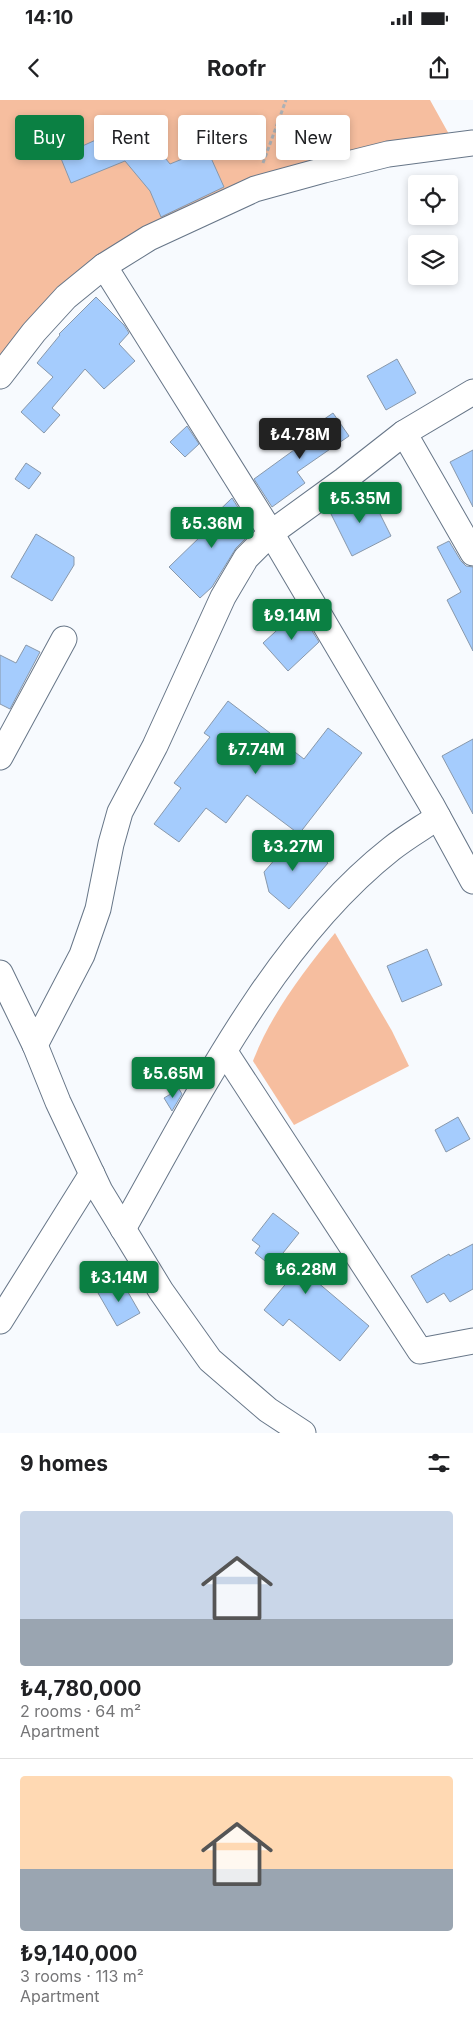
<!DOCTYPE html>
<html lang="en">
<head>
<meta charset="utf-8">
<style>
  body { margin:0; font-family:Inter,sans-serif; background:#f2f2f2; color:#202124; height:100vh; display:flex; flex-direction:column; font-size:19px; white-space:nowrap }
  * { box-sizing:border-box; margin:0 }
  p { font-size:16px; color:#757577 }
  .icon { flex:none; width:28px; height:28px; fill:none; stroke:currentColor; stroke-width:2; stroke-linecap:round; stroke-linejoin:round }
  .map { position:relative; height:1333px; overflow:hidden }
  .side { display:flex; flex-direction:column; background:#fff; flex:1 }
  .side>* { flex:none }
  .top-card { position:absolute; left:15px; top:15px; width:444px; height:45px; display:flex; gap:10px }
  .fabs { position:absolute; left:408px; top:75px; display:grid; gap:10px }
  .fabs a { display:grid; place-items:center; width:50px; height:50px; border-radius:5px; background:#fff; box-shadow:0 2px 8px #0003; font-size:25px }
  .price { position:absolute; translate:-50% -42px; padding:0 11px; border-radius:5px; background:#0b8043; color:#fff; font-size:16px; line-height:32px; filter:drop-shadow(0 1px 2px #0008) }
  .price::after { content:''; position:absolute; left:50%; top:30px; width:15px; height:11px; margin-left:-8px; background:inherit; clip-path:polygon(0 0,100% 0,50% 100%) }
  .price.selected { background:#222; color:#fff }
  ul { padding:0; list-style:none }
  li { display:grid; align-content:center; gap:10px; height:265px; padding:0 20px }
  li+li { border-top:1px solid #e0e0e0 }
  li span { display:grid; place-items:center; height:155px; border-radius:5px; color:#555 }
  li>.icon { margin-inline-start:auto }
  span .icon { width:90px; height:90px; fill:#fffc; stroke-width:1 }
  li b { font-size:21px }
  h2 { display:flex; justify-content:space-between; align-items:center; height:60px; padding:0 20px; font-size:21px }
  .pill { padding:0 18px; border-radius:5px; background:#fff; box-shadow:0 2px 8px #0003; font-size:18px; line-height:45px }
  .pill.selected { background:#0b8043; color:#fff }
  .status { display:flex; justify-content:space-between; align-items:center; height:35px; padding:0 25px; background:#fff; direction:ltr }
  .status svg { height:14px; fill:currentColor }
  header { display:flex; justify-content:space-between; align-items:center; height:65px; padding:0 20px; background:#fff; font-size:22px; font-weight:700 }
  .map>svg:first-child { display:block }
  .green { fill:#f6be9f }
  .building { fill:#a5ccfd; stroke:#8898ab }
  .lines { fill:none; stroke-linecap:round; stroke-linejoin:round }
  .minor-casing { stroke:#677688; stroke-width:27 }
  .path { stroke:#acb1b6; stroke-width:3; stroke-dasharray:4 2.5; stroke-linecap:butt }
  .minor { stroke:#fff; stroke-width:25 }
</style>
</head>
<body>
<div class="status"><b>14:10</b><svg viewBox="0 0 49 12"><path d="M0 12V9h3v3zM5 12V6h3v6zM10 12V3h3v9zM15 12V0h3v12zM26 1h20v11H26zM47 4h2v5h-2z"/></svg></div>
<header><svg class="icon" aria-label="back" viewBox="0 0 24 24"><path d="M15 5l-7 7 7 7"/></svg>Roofr<svg class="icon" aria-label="share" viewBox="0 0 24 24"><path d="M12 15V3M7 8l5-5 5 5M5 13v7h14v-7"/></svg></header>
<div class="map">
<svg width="473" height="1333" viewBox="0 0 473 1333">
  <rect width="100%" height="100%" fill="#f7fafe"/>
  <g class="green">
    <path d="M0,0H430L455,45L324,70L104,166L0,276Z"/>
    <path d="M335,833L392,931L409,966L294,1025L253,961C271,914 303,872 335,833Z"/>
  </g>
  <g class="building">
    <path d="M138,24L170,64L207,49L224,87L161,117L150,91L125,61L71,83L60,56L98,39L103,53Z"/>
    <path d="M96,197L124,225L129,233L119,244L135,261L104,289L85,269L52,308L60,315L44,333L21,312L53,277L37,263L60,235L59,234Z"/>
    <path d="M397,259L416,293L386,310L367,276Z"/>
    <path d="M333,313L349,336L297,372L305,383L272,407L254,379L305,342L301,335Z"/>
    <path d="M187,326L199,344L185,357L170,342Z"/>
    <path d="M473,350V407L450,362Z"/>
    <path d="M26,363L41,373L29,389L15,379Z"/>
    <path d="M369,392L391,436L352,456L330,412Z"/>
    <path d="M232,398L253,431L236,448L212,487L200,498L169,467L203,434L199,430Z"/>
    <path d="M36,434L74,457V465L52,501L11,477Z"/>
    <path d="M449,441L461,461L466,466L473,467V551L447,500L461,492L437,447Z"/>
    <path d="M299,510L319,542L288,571L263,543Z"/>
    <path d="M26,545L40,552L10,609L0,604V555L16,563Z"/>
    <path d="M228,601L304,659L328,628L362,653L299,734L247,695L226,723L206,708L179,742L154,724L181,688L174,683L210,637L204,633Z"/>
    <path d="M473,639V714L442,656Z"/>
    <path d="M296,735L328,763L289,809L269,792L264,772Z"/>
    <path d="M427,849L442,885L402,902L387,866Z"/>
    <path d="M179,989L182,994L172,1011L164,998Z"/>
    <path d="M458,1017L470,1039L446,1052L435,1030Z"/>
    <path d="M273,1113L299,1133L283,1153L369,1226L340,1261L289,1219L283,1226L264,1210L289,1180L255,1153L260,1146L252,1140Z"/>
    <path d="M473,1144V1189L450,1202L444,1193L427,1203L411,1176L449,1154L450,1156Z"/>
    <path d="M121,1180L140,1213L117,1226L98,1193Z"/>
  </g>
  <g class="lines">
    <defs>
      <g id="minor">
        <path d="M104,166L149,138L255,89L324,70L388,54L473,43"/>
        <path d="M0,276L34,232L66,197L104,166L271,433L344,380L404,333L473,453"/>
        <path d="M404,333L473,292"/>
        <path d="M0,657L64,539"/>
        <path d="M0,873L35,945L82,855L98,809L111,744L120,712L155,646L223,497L246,458L271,433L431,704L473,781"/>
        <path d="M35,945L58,1002L100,1091L161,1191L210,1260L268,1310L303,1333"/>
        <path d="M225,952L420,1251L473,1241"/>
        <path d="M123,1129C196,1000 273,842 391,749C406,737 422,728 438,717"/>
        <path d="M0,1221L92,1074"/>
      </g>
    </defs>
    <use href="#minor" class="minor-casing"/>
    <path class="path" d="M263,63L286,0"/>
    <use href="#minor" class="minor"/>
  </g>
</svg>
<div class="fabs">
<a><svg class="icon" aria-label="locate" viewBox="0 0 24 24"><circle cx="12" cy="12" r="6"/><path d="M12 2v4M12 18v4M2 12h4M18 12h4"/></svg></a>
<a><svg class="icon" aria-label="layers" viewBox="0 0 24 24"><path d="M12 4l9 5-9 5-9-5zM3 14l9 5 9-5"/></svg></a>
</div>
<b class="price selected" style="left:300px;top:360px">₺4.78M</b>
<b class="price" style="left:360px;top:424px">₺5.35M</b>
<b class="price" style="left:212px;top:449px">₺5.36M</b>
<b class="price" style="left:292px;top:541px">₺9.14M</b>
<b class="price" style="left:256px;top:675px">₺7.74M</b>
<b class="price" style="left:293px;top:772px">₺3.27M</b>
<b class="price" style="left:173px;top:999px">₺5.65M</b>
<b class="price" style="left:306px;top:1195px">₺6.28M</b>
<b class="price" style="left:119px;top:1203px">₺3.14M</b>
<div class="top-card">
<a class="pill selected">Buy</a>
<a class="pill">Rent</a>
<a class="pill">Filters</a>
<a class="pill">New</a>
</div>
</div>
<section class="side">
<h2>9 homes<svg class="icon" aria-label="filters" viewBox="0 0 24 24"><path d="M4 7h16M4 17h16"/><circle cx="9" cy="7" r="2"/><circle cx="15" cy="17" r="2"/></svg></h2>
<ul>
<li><span style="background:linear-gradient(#c9d6e8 70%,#9aa5b1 0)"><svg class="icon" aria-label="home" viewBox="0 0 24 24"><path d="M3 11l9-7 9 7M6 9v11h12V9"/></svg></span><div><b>₺4,780,000</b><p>2 rooms · 64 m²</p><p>Apartment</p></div></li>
<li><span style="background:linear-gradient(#ffd9b3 60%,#9aa5b1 0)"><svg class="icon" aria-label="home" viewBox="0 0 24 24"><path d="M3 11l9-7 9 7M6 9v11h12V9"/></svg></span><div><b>₺9,140,000</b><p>3 rooms · 113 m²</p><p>Apartment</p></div></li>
</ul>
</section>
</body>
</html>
